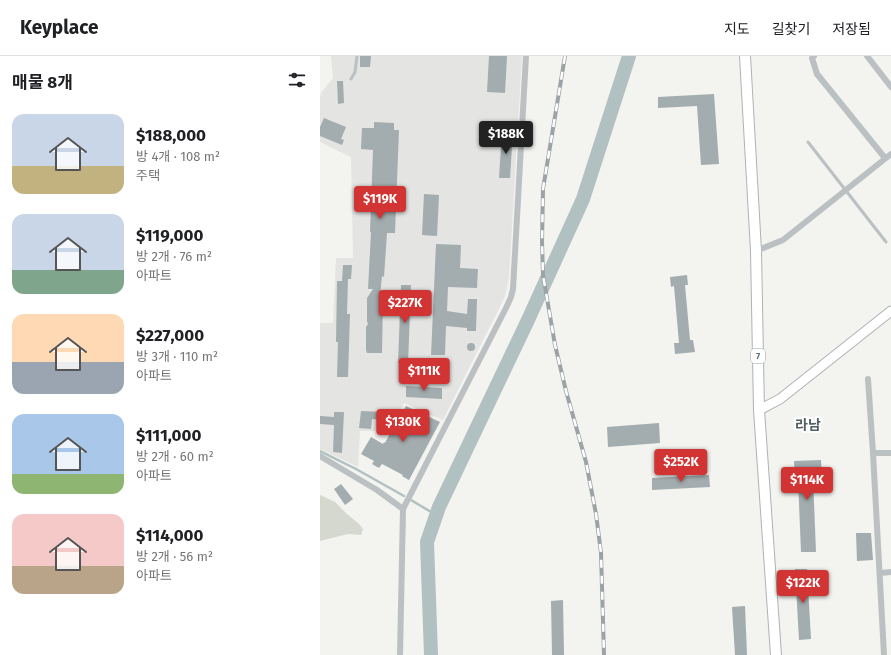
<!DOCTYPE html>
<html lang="ko">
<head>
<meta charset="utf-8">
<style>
  body { margin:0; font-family:"Fira Sans","Noto Sans KR",sans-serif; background:#f2f2f2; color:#202124; height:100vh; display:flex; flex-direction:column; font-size:15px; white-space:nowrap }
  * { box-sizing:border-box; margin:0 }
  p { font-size:13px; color:#757577 }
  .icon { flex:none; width:22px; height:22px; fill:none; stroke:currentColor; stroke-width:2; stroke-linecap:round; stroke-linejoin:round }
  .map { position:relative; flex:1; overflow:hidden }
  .sheet { display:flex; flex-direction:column; background:#fff; width:320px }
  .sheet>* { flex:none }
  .price { position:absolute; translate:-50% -34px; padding:0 9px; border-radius:4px; background:#d13432; color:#fff; font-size:13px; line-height:26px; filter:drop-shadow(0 1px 2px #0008) }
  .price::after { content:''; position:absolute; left:50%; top:24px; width:12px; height:9px; margin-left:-6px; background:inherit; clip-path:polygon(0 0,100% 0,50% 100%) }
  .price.active { background:#222; color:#fff }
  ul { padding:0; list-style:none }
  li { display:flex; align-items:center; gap:12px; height:100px; padding:0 12px }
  li span { display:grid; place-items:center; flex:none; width:112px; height:80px; border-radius:12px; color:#555 }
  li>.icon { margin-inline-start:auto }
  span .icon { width:48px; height:48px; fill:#fffc; stroke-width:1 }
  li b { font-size:17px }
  h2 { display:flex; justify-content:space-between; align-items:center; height:48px; padding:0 12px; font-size:17px }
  header { display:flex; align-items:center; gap:24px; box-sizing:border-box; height:56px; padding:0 20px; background:#fff; border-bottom:1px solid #e0e0e0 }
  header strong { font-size:19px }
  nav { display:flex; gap:22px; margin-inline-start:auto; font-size:14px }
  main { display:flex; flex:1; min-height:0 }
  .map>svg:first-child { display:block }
  .built { fill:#e4e4e3 }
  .green { fill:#d4d8cf }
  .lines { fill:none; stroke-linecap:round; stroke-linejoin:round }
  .stream { stroke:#b1c0c1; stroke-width:2.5 }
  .river { stroke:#b1c0c1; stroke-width:14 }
  .building { fill:#a3acae }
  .secondary-casing { stroke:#adb4b6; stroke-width:11 }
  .trunk-casing { stroke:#aeb3b5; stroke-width:12 }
  .service { stroke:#bbc0c2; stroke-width:3 }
  .minor { stroke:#bbc0c2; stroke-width:6 }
  .secondary { stroke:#fff; stroke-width:9 }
  .trunk { stroke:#fff; stroke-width:10 }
  .rail-casing { stroke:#9ba3a6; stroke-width:4 }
  .rail { stroke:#fff; stroke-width:2.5; stroke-dasharray:8; stroke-linecap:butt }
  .labels { text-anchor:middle; stroke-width:4; stroke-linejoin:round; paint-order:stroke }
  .shield { fill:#fff; stroke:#93a0a5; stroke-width:1 }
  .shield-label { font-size:9px; font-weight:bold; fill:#65787e }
  .district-label { font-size:14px; font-weight:bold; fill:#526064; stroke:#fff }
</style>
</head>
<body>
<header>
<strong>Keyplace</strong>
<nav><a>지도</a><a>길찾기</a><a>저장됨</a></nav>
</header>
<main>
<section class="sheet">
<h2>매물 8개<svg class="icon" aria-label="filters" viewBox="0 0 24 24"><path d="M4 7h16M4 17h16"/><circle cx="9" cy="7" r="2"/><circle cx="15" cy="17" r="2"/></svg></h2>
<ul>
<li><span style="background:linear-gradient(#c9d6e8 65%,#c2b280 0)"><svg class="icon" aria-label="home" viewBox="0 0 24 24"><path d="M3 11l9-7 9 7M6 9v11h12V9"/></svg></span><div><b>$188,000</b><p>방 4개 · 108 m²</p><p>주택</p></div></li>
<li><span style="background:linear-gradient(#c9d6e8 70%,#7fa58c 0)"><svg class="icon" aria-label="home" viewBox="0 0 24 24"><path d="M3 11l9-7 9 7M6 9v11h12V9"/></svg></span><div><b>$119,000</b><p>방 2개 · 76 m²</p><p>아파트</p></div></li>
<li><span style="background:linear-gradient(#ffd9b3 60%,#9aa5b1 0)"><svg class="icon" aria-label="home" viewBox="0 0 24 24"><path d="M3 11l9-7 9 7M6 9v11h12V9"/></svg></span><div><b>$227,000</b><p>방 3개 · 110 m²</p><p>아파트</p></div></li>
<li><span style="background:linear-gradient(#a9c7e8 75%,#8fb573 0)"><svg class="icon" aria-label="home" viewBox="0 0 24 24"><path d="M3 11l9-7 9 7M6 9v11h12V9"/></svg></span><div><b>$111,000</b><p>방 2개 · 60 m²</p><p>아파트</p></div></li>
<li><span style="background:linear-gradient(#f6c9c9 65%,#b9a48a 0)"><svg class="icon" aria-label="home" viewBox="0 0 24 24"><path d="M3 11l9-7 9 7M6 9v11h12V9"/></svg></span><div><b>$114,000</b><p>방 2개 · 56 m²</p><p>아파트</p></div></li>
</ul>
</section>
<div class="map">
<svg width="571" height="599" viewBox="0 0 571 599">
  <rect width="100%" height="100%" fill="#f3f3f0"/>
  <path class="built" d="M11,0H202L189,222L185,240L179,253L155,300L123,364L84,347L69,373L59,369L55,375H40L38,411L0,393V267H13L16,202H33L31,101L0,86V41L1,37L13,22Z"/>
  <path class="green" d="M0,439L15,446L27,458L39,468L43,473L41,479L28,478L0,485Z"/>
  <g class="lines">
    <g class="stream">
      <path d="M0,395L36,413L84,440"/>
      <path d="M91,444L116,459"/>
    </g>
    <path class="river" d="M111,599L107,486L119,451L208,264L263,143L309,0"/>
  </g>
  <g class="building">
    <path d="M40,0H51L50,11H40Z"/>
    <path d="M169,0H187L185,37L167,36Z"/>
    <path d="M17,25H23L24,47L18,48Z"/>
    <path d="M394,38L399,108L381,109L377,50L338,52V41Z"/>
    <path d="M4,62L26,71L21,83L24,84L22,89L0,80V71Z"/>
    <path d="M54,66L74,67V74H79L75,177H67L64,221L62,220L60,240L63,242L62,297H47L46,294V271L48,268L47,265V242L53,233H48L51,176H50L53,94L41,93L42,72H54Z"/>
    <path d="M182,75L193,76L190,122H179Z"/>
    <path d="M104,138L119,139L117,180L102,179Z"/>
    <path d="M116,188L141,189L140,212L158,213L157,232L128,231L127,255L147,258L148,243H157L156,275H147V272L126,270L125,299H111Z"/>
    <path d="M23,209H32L31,223H28L27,258H30L28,321H17L18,286H16L17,225H22Z"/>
    <path d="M367,219L368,229H365L370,284H373L375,296L355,298L354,287H359L354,230L351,231L350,221Z"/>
    <path d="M81,229H91L88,308L78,307Z"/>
    <circle cx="151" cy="291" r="4"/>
    <path d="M86,330L122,332V343L86,341Z"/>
    <path d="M86,350L120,366L89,424L82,420L83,419L62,408L59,412L52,408L54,405L41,398L51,381L63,388L64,386L65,387L74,370H75Z"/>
    <path d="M41,355L62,356V364L52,363L51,373L39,372Z"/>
    <path d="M14,356H24L22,397L13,396L14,369L0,368V360L14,361Z"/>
    <path d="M339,367L340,387L288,391L287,371Z"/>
    <path d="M501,404L502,422H493L496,496H481L478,423H475L474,405Z"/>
    <path d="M389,419L390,431L332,434V422Z"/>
    <path d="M21,428L33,443L25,449L14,433Z"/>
    <path d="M536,477H551L553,504L537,505Z"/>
    <path d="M475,513H487L491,583L479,584Z"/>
    <path d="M243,544L244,599H232L231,545Z"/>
    <path d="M425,550L427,599H415L412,551Z"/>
  </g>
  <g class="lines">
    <defs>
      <path id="secondary" d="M439,354L460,343L571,255"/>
      <path id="trunk" d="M425,0L436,195L439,354L456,599"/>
    </defs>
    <use href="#secondary" class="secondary-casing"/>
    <use href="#trunk" class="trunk-casing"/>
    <g class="service">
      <path d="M31,23L35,16L37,0"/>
      <path d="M488,86L566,186"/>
    </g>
    <g class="minor">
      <path d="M494,0L492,2L497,18L565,102"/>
      <path d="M547,0L571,31"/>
      <path d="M436,195L463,184L571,98"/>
      <path d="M548,323L553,397L564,599"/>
      <path d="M553,397H571"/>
      <path d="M0,400L57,434L83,453"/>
      <path d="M560,517L571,516"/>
      <path d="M80,599L83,453L186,252L191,241L193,233L206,0"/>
    </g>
    <use href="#secondary" class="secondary"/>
    <use href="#trunk" class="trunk"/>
    <defs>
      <path id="rail" d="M245,0L223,133L222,186L223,219L235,289L246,335L266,406L276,458L281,497L284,599"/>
    </defs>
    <use href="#rail" class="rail-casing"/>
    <use href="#rail" class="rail"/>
  </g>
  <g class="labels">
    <rect class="shield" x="431" y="293" width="14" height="14" rx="3"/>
    <g class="shield-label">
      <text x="438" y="303">7</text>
    </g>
    <g class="district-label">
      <text x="488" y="374">라남</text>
    </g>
  </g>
</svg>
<b class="price active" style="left:186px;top:99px">$188K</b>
<b class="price" style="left:60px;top:164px">$119K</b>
<b class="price" style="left:85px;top:268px">$227K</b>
<b class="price" style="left:104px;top:336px">$111K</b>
<b class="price" style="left:83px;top:387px">$130K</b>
<b class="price" style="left:361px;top:427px">$252K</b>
<b class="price" style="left:487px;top:445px">$114K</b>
<b class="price" style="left:483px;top:548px">$122K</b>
</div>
</main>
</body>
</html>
